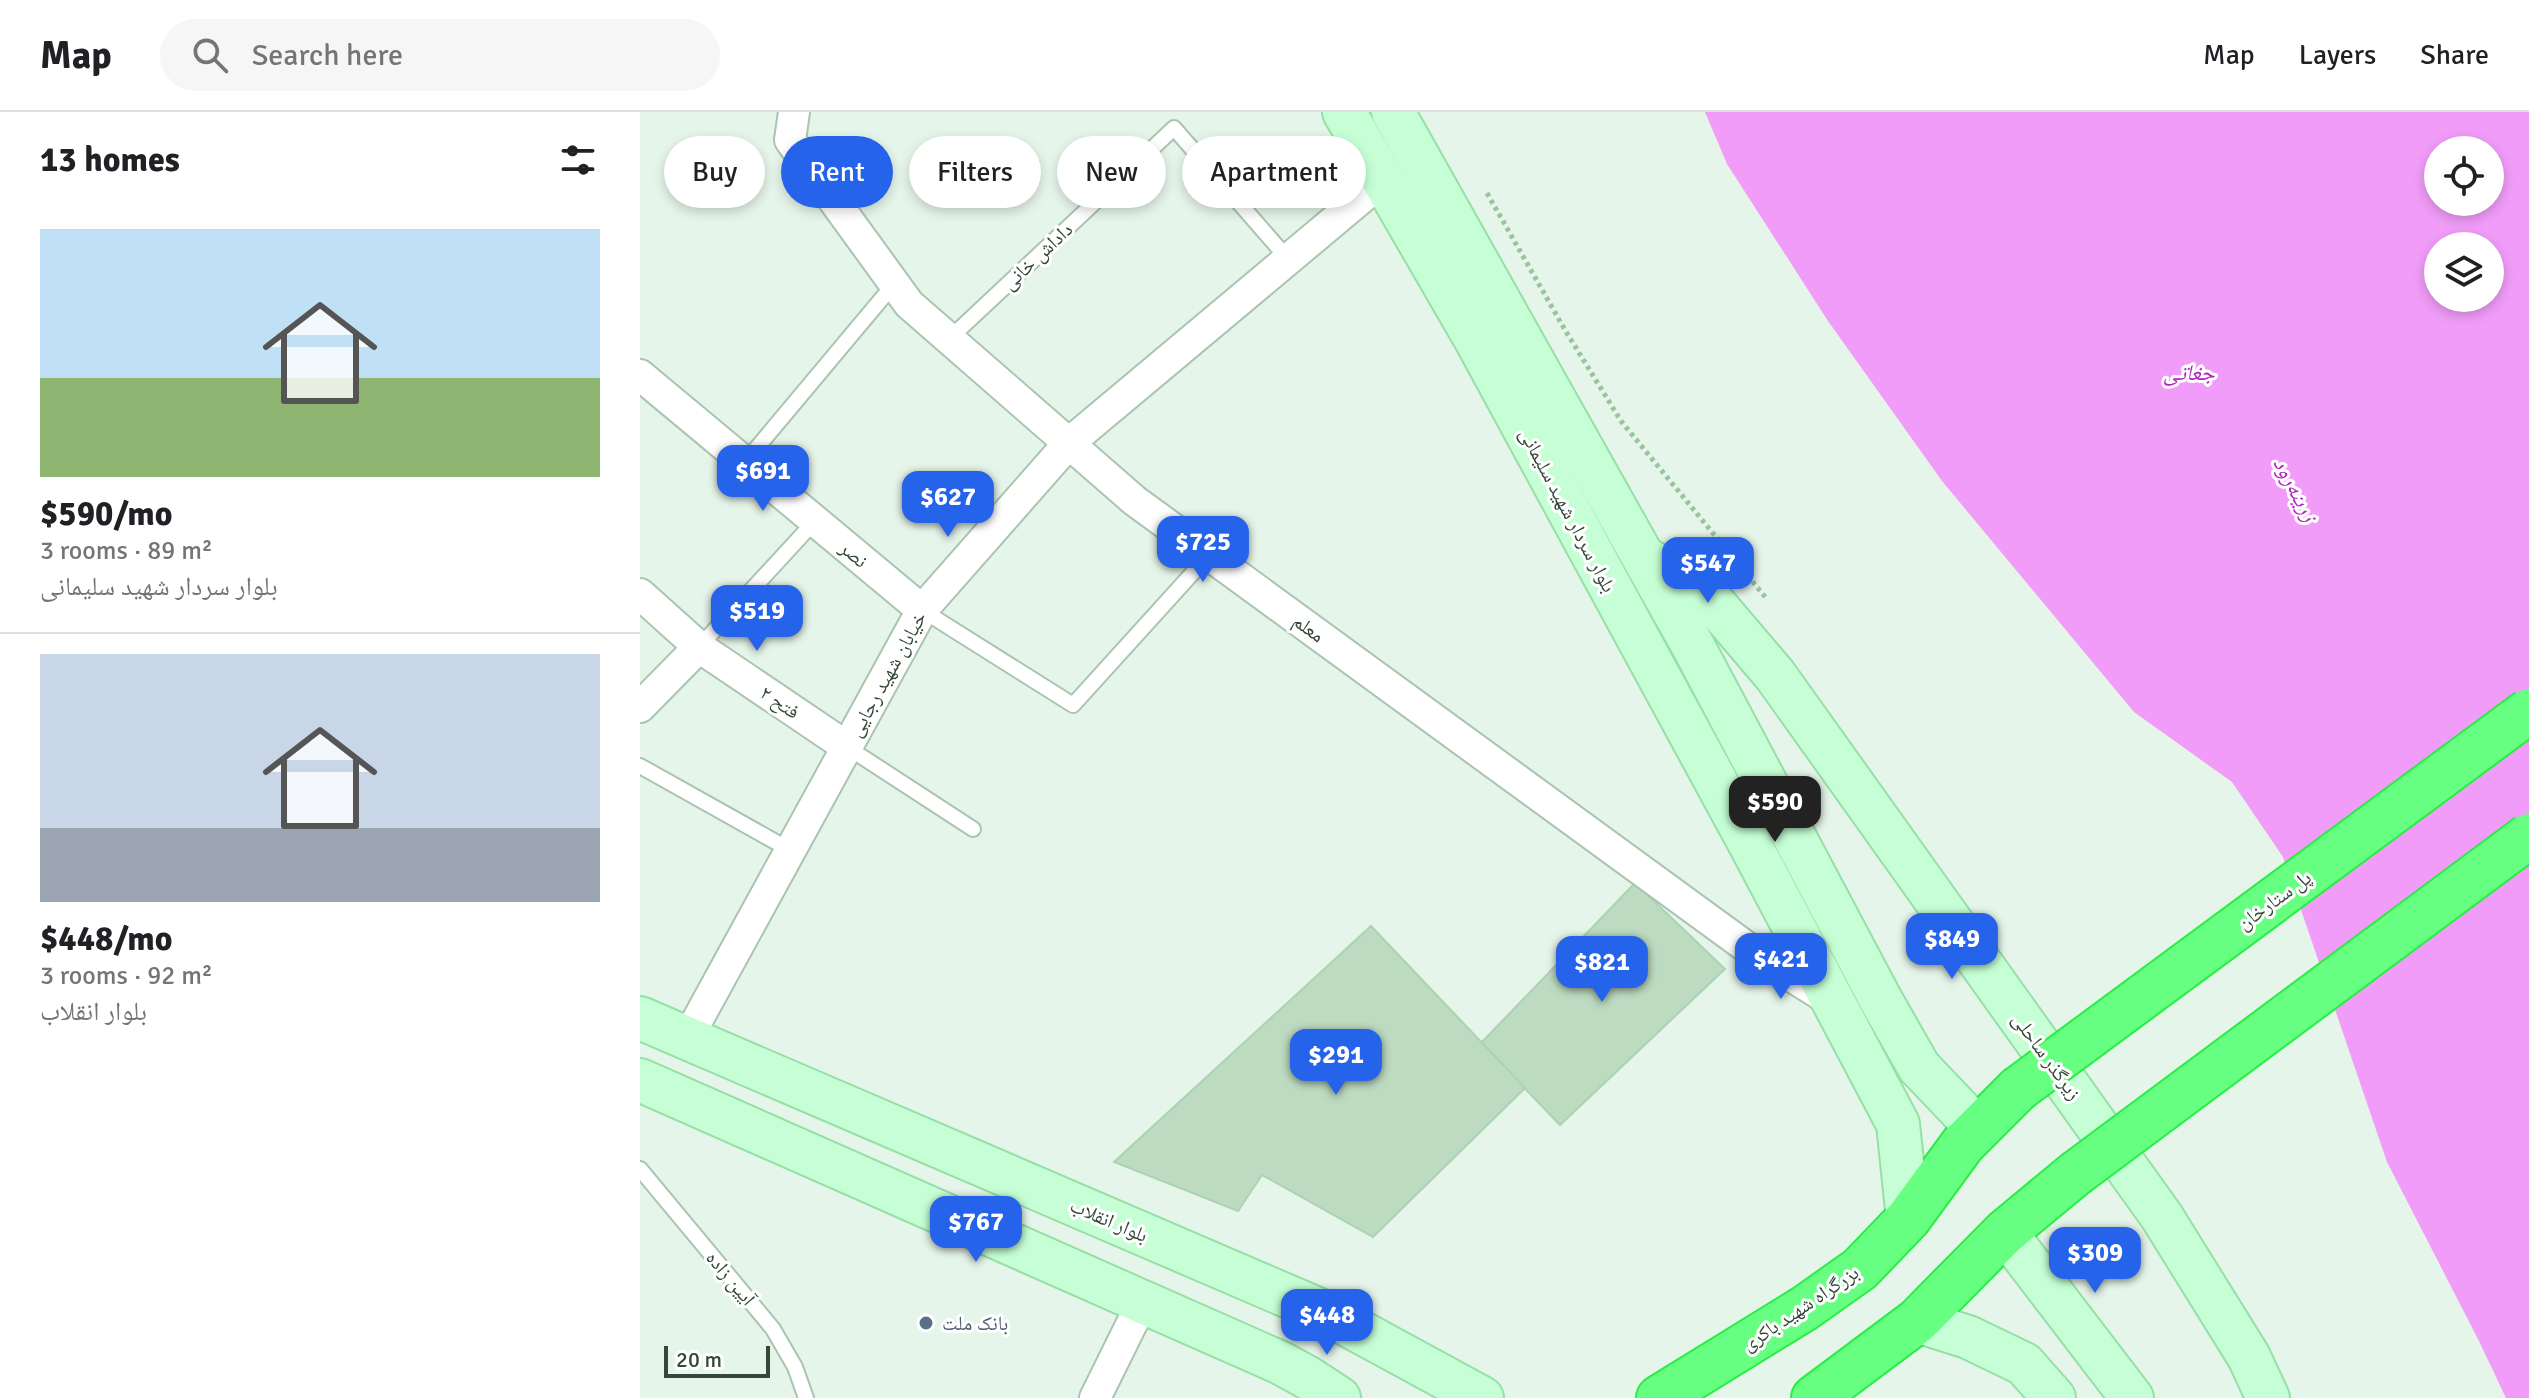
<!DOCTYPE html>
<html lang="en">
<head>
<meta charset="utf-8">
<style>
  body { margin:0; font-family:Signika,"Noto Naskh Arabic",sans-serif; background:#f6f6f6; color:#202124; height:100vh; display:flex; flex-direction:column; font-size:30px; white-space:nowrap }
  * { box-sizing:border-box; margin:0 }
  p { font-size:26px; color:#757577 }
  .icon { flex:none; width:44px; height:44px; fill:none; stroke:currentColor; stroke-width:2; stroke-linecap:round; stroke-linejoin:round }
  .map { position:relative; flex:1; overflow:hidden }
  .drawer { display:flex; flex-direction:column; background:#fff; width:640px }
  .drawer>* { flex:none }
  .top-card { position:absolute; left:24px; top:24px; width:760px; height:72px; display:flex; gap:16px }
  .fabs { position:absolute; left:1784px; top:24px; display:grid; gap:16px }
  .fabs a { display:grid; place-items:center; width:80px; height:80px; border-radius:50%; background:#fff; box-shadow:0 4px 12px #0003; font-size:40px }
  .scale { position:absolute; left:24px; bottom:20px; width:106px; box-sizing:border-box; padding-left:8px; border:4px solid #344837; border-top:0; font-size:22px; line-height:28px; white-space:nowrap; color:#344837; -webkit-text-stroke:6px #fff; paint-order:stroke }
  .price { position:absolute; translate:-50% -68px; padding:0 18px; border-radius:16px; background:#2563eb; color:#fff; font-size:26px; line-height:52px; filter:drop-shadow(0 2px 4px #0008) }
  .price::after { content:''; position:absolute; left:50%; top:48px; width:24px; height:18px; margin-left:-12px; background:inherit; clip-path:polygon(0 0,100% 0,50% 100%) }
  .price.current { background:#222; color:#fff }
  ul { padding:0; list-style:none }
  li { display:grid; align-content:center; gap:16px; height:424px; padding:0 40px }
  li+li { border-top:2px solid #e0e0e0 }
  li span { display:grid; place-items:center; height:248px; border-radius:0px; color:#555 }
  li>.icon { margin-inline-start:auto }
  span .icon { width:144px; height:144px; fill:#fffc; stroke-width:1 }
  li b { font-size:34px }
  h2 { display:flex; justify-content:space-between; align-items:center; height:96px; padding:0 40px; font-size:34px }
  .chip { padding:0 28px; border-radius:36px; background:#fff; box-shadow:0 4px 12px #0003; font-size:28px; line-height:72px }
  .chip.current { background:#2563eb; color:#fff }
  header { display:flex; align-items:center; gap:48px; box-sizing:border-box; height:112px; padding:0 40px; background:#fff; border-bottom:2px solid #e0e0e0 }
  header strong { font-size:38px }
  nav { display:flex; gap:44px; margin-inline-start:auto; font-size:28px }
  .search { width:560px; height:72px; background:#f6f6f6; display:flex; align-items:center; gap:20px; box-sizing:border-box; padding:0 28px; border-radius:44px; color:#757577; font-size:30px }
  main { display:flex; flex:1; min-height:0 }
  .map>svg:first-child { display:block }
  .water { fill:#f09cf8; fill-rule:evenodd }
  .building { fill:#bddbc0; stroke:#acd3b1; stroke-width:2 }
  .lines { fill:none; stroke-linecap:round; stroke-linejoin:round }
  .lane-casing { stroke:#aac4af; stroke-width:18 }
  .street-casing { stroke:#aac4af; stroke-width:34 }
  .secondary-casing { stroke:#95e0a6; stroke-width:46 }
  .highway-casing { stroke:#26ee42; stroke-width:48 }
  .path { stroke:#97c59e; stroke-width:5; stroke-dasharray:4 4; stroke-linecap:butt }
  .lane { stroke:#fff; stroke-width:14 }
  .street { stroke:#fff; stroke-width:30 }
  .secondary { stroke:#c6ffd5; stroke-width:42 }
  .highway { stroke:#67ff81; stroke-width:44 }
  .highway-bridge-casing { stroke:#26ee42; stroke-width:48; stroke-linecap:butt }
  .highway-bridge { stroke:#67ff81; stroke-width:44 }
  .service-dot { fill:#5c6f8a; stroke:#fff; stroke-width:3 }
  .labels { text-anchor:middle; stroke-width:6; stroke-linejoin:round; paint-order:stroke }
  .street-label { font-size:20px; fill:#344837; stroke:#fff }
  .service-label { font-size:20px; fill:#4e5e75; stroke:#fff; text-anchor:start }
  .water-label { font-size:22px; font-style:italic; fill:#b521c0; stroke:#fff }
</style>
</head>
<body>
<header>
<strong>Map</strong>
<div class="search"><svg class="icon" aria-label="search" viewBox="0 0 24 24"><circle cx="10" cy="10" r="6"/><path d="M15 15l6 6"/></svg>Search here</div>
<nav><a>Map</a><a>Layers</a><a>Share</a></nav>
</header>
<main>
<section class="drawer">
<h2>13 homes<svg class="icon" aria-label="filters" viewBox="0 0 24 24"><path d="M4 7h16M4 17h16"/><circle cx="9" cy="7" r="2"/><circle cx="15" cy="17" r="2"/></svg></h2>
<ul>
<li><span style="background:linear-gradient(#bfe0f5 60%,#8fb573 0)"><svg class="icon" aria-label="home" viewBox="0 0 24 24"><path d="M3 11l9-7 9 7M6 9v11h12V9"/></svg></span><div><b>$590/mo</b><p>3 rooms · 89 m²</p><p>بلوار سردار شهید سلیمانی</p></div></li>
<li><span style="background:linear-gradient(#c9d6e8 70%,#9aa5b1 0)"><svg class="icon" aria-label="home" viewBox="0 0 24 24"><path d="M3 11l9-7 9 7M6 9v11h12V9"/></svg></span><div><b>$448/mo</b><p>3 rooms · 92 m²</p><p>بلوار انقلاب</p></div></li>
</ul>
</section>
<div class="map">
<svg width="1889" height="1286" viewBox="0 0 1889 1286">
  <rect width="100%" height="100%" fill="#e6f5e9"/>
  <path class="water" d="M1065,0H1889V1286H1866L1839,1229L1747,1050L1643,745L1592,670L1494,600L1302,369L1188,209L1087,52ZM1798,38H1850V90H1798ZM1798,134H1850V186H1798Z"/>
  <g class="building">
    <path d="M995,771L1085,857L920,1013L841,931Z"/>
    <path d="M731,814L885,976L733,1125L622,1063L598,1099L474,1050Z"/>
  </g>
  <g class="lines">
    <defs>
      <g id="lane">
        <path d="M309,227L534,16L648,147"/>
        <path d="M105,350L254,172"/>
        <path d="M282,498L433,593L569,443"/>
        <path d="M59,535L175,409"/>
        <path d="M207,635L333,717"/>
        <path d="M0,654L150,738"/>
        <path d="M0,1057L133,1217L155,1255L166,1286"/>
      </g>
      <g id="street">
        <path d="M154,0L150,28L269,192L495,389L1116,842L1193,890"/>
        <path d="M0,263L282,498"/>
        <path d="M0,482L59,535L207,635"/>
        <path d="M0,595L59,535"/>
        <path d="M47,927L282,498L429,331L743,68"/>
        <path d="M455,1286L503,1189"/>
      </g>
      <g id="secondary">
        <path d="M704,0L836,228L1111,734L1258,1012L1268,1107"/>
        <path d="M753,0L1052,532L1242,890L1279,955L1338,1017"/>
        <path d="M1007,447L1072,489L1135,563L1522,1105L1609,1245L1628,1286"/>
        <path d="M0,906L682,1199L842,1286"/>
        <path d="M0,968L641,1251L670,1267L699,1286"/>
        <path d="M1365,1120L1492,1286"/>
        <path d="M1277,1209L1328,1225L1384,1252L1414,1286"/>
      </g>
      <g id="highway">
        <path d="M1019,1286L1165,1196L1220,1157L1268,1107L1323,1032L1378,977"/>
        <path d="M1174,1286L1277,1209L1365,1120L1435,1062"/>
      </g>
    </defs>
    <use href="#lane" class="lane-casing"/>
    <use href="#street" class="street-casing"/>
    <use href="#secondary" class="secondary-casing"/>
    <use href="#highway" class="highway-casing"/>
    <path class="path" d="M847,81L925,218L981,309L1126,486"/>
    <use href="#lane" class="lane"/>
    <use href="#street" class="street"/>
    <use href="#secondary" class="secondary"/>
    <use href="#highway" class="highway"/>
    <defs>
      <g id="highway-bridge">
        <path d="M1378,977L1889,599"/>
        <path d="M1435,1062L1889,724"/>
      </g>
    </defs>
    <use href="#highway-bridge" class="highway-bridge-casing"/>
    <use href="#highway-bridge" class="highway-bridge"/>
  </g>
  <circle class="service-dot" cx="286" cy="1211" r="8"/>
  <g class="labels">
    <g class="street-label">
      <text transform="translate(397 144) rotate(-43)" y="7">داداش خانی</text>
      <text transform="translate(928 398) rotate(62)" y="7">بلوار سردار شهید سلیمانی</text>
      <text transform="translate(214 442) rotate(40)" y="7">نصر</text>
      <text transform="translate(669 516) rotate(36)" y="7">معلم</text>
      <text transform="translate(247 562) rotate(-61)" y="7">خیابان شهید رجایی</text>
      <text transform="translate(140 590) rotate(34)" y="7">فتح ۲</text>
      <text transform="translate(1634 788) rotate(-36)" y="7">پل ستارخان</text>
      <text transform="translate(1407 944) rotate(54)" y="7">زیرگذر ساحلی</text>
      <text transform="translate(469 1108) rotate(23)" y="7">بلوار انقلاب</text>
      <text transform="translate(91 1166) rotate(50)" y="7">آیین زاده</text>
      <text transform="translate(1160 1196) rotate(-34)" y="7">بزرگراه شهید باکری</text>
    </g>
    <g class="service-label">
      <text x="302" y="1218">بانک ملت</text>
    </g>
    <g class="water-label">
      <text x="1549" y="268">جغاتی</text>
      <text transform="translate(1656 377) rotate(62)" y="8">زرینه‌رود</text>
    </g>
  </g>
</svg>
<div class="fabs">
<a><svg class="icon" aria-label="locate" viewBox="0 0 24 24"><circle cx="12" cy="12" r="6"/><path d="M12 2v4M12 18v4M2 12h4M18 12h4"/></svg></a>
<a><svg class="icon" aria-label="layers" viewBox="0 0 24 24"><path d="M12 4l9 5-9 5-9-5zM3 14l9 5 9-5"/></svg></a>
</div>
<div class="scale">20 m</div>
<b class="price" style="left:123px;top:401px">$691</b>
<b class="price" style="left:308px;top:427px">$627</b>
<b class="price" style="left:563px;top:472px">$725</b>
<b class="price" style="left:1068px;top:493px">$547</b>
<b class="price" style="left:117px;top:541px">$519</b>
<b class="price current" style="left:1135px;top:732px">$590</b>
<b class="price" style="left:1312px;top:869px">$849</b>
<b class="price" style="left:1141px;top:889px">$421</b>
<b class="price" style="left:962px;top:892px">$821</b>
<b class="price" style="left:696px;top:985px">$291</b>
<b class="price" style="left:336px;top:1152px">$767</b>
<b class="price" style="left:1455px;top:1183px">$309</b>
<b class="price" style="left:687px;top:1245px">$448</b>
<div class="top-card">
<a class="chip">Buy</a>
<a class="chip current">Rent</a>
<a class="chip">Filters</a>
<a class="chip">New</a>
<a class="chip">Apartment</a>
</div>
</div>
</main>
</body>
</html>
